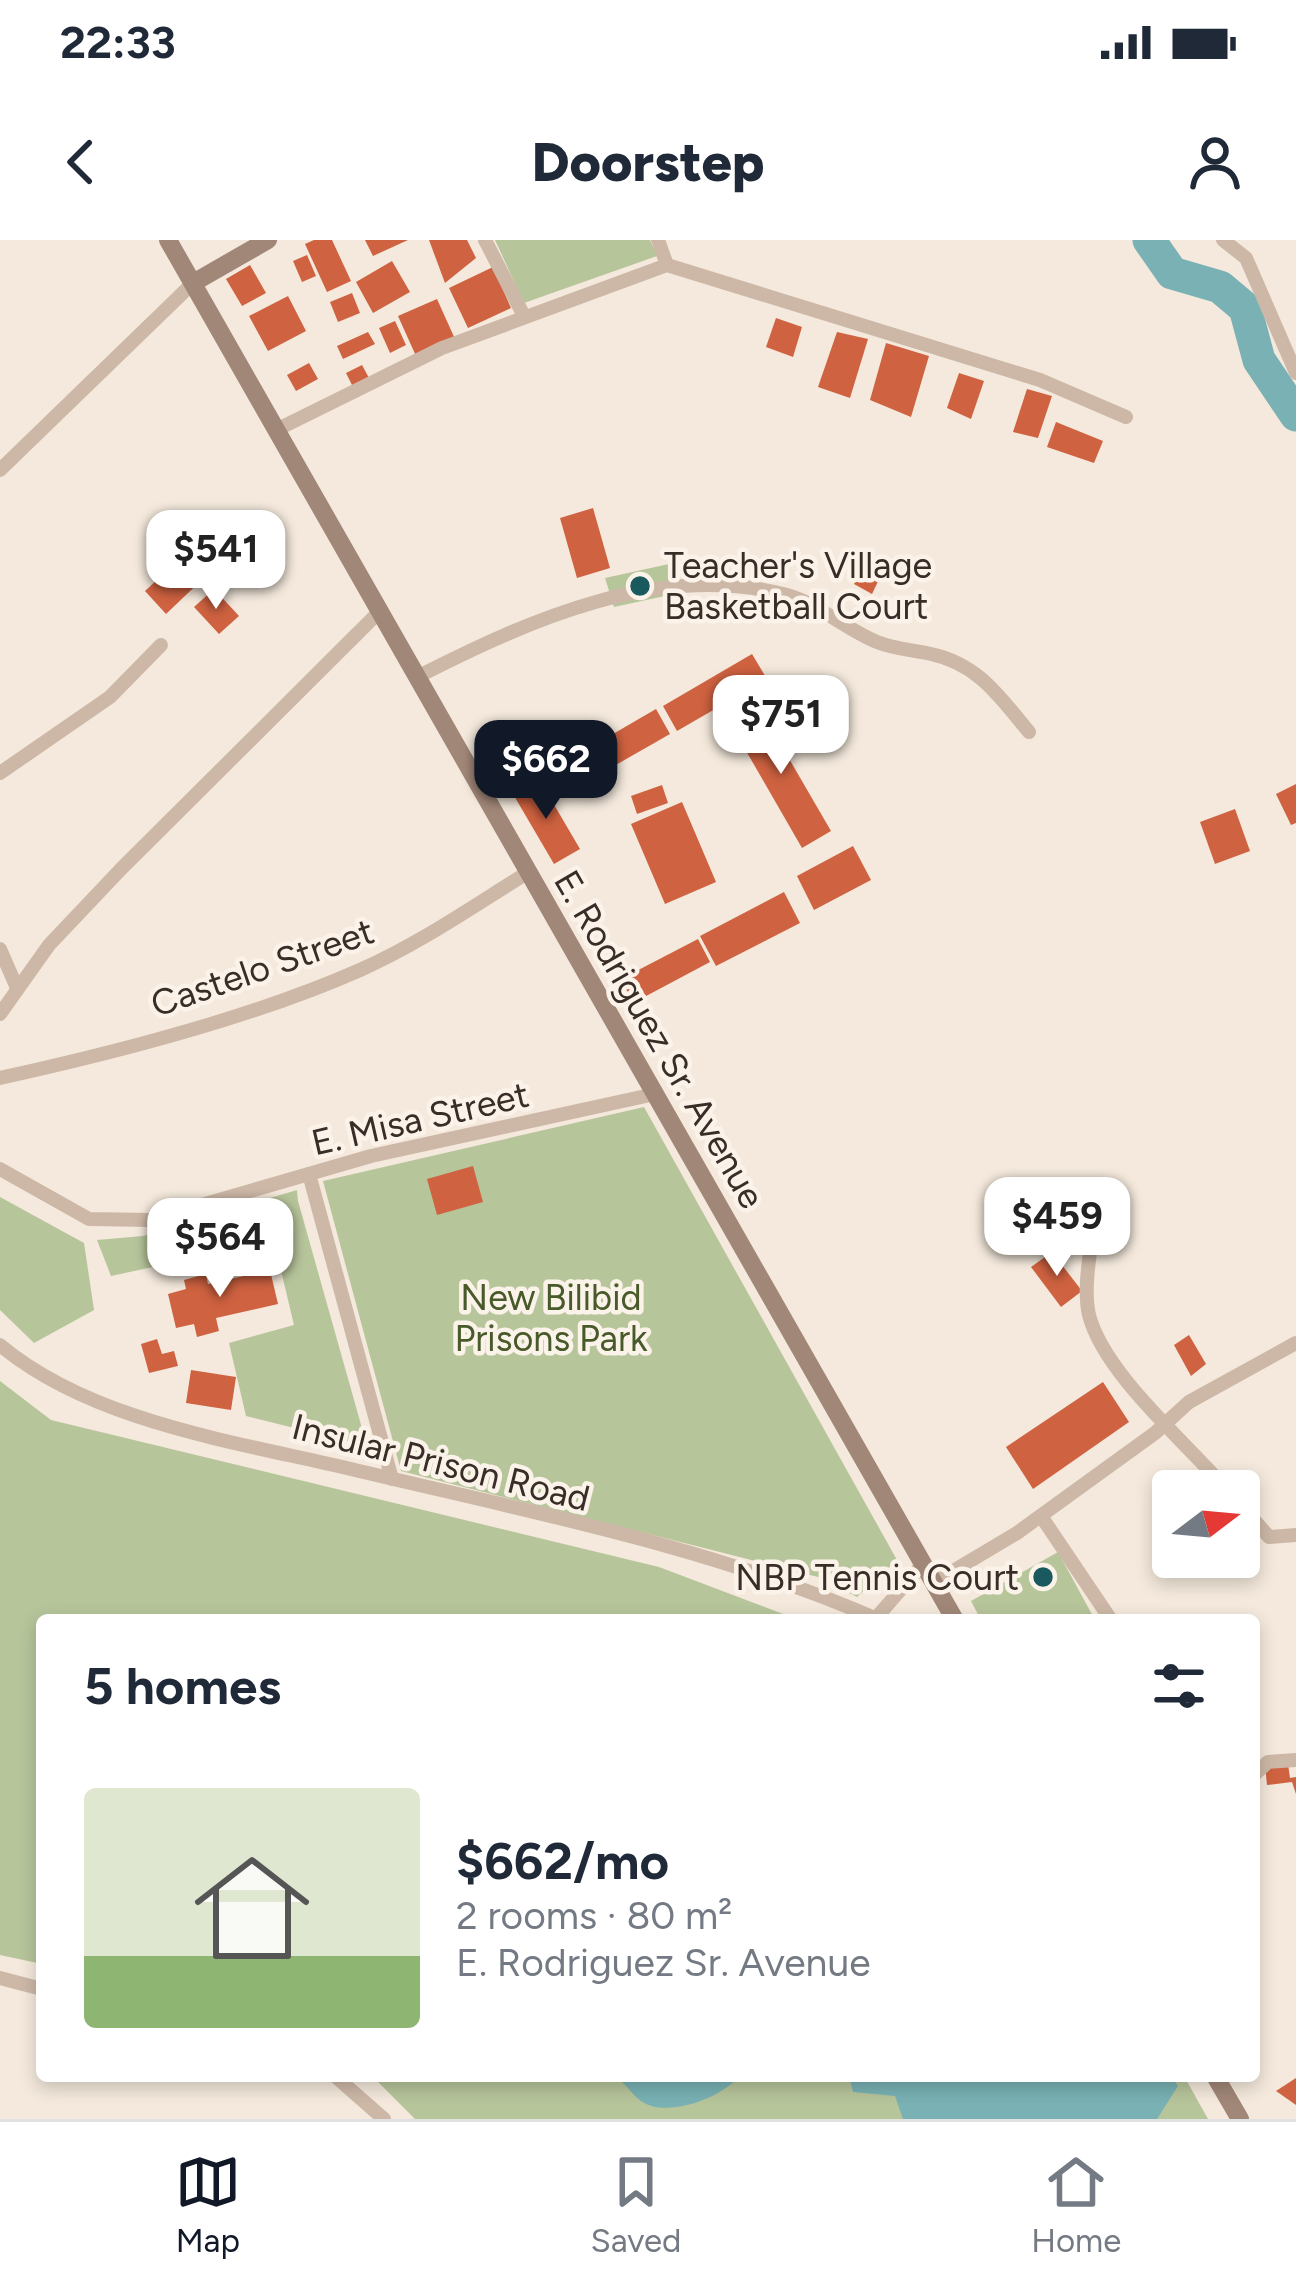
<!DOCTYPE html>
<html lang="en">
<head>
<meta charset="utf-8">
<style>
  body { margin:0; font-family:Figtree,sans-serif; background:#f2f2f3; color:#1f2937; height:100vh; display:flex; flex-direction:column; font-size:45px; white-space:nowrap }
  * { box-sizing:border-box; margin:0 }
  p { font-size:39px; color:#747a83 }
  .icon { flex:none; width:66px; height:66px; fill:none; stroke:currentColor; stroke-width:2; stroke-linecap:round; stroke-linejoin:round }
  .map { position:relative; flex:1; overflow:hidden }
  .sheet { position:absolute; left:36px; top:1374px; width:1224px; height:468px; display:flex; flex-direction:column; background:#fff; border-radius:12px; box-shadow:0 6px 18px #0003 }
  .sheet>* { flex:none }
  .needle { width:78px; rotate:74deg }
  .tools { position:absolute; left:1152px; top:1230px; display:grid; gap:24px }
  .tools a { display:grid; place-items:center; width:108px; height:108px; border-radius:12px; background:#fff; box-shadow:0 6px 18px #0003; font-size:60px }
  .price { position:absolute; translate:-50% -102px; padding:0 27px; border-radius:24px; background:#fff; color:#222; font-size:39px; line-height:78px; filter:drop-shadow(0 3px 6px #0008) }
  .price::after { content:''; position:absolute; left:50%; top:72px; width:36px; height:27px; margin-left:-18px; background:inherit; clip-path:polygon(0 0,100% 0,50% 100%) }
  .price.current { background:#111827; color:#fff }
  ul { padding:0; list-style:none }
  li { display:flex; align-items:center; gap:36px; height:300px; padding:0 48px }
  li+li { border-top:3px solid #e0e1e3 }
  li span { display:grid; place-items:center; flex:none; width:336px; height:240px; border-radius:12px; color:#555 }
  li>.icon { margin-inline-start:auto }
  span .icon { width:144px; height:144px; fill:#fffc; stroke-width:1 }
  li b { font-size:51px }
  h2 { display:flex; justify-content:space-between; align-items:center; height:144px; padding:0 48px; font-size:51px }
  .status { display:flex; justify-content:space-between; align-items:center; height:84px; padding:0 60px; background:#fff; direction:ltr }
  .status svg { height:33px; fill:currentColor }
  header { display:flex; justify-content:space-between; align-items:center; height:156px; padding:0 48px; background:#fff; font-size:54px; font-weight:800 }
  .tabs { display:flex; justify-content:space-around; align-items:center; height:168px; border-top:3px solid #e0e1e3; background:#fff; font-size:33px; color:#747a83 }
  .tabs a { display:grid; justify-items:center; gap:6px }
  .tabs .current { color:#111827 }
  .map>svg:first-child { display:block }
  .green { fill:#b7c59b }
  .water { fill:#79b1b4 }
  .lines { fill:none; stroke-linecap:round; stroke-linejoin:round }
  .river { stroke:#79b1b4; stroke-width:33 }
  .building { fill:#cf6240 }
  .street { stroke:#cdb8a7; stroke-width:14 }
  .secondary { stroke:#a18778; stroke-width:18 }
  .poi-dot { fill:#1a5a5e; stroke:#fbf3e9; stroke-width:4.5 }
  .labels { text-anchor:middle; stroke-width:9; stroke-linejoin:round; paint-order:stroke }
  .poi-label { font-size:36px; fill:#392d28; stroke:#fbf3e9; text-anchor:start }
  .street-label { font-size:36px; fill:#392d28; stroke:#fbf3e9 }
  .park-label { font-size:36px; fill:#485a2a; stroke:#fbf3e9 }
</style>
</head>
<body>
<div class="status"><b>22:33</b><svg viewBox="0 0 49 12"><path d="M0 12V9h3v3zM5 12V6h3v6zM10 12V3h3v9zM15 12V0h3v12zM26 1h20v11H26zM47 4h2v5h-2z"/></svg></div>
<header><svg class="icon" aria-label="back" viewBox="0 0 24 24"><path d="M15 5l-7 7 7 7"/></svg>Doorstep<svg class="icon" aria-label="person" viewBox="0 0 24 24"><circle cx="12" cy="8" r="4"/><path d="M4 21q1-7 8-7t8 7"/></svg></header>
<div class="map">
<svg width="1296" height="1879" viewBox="0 0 1296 1879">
  <rect width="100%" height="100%" fill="#f4e9dc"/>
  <g class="green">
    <path d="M495,0H650L657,16L524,63Z"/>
    <path d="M669,324L674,354L614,367L605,338Z"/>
    <path d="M644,867L897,1320L857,1357L818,1337L401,1231L323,941Z"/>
    <path d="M297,950L298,961L367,1206L246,1176L229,1103L294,1085L274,1001L111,1036L97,1000L143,996Z"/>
    <path d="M0,957L84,1003L94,1070L34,1103L0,1070Z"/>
    <path d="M0,1141L51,1180L659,1327L799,1380H42V1724L0,1715Z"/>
    <path d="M1058,1312L1095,1380H981L971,1361Z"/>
    <path d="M372,1836H1184L1208,1879H415Z"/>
  </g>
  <g class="water">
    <path d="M612,1836H739C722,1858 666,1879 641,1861C630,1853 626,1842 612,1836Z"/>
    <path d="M849,1836H1171L1178,1846L1157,1879H903L895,1856L853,1852Z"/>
  </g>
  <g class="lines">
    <path class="river" d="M1149,0L1172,33L1220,47L1245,68L1259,120L1296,175"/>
  </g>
  <g class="building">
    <path d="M314,0H332L351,41L327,52L305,4Z"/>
    <path d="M365,0H408L373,16Z"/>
    <path d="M429,0H467L476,18L445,43Z"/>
    <path d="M307,15L316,36L302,42L293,21Z"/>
    <path d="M392,21L410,52L373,73L356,42Z"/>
    <path d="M250,25L266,53L242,66L226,39Z"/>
    <path d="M493,27L511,68L468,88L449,48Z"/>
    <path d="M352,53L360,73L338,82L330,62Z"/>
    <path d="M288,56L306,91L268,111L249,76Z"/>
    <path d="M437,59L455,99L416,116L398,76Z"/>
    <path d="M776,78L802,87L793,117L766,107Z"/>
    <path d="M395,81L406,105L390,113L379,88Z"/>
    <path d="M368,92L375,104L343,119L337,106Z"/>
    <path d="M837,92L868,99L850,158L818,147Z"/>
    <path d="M886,103L929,116L911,177L870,160Z"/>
    <path d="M309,123L318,139L296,151L287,135Z"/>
    <path d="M362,125L369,138L353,147L346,133Z"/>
    <path d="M959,133L984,141L971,179L947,168Z"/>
    <path d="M1027,149L1052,156L1038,198L1013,192Z"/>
    <path d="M1056,182L1103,201L1094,223L1047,207Z"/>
    <path d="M593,268L610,328L577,338L560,278Z"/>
    <path d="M188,311L209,333L166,374L145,351Z"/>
    <path d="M867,318L884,329L872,354L854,344Z"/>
    <path d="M214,349L239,376L219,394L194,367Z"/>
    <path d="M752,414L767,439L677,491L663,466Z"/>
    <path d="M759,467L831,591L802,608L730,483Z"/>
    <path d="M656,469L670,494L558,558L544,534Z"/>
    <path d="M539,539L580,609L554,624L513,554Z"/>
    <path d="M1296,544V583L1291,585L1276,554Z"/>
    <path d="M662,545L668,563L637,574L631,556Z"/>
    <path d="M682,562L716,642L665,664L631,584Z"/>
    <path d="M1235,569L1250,611L1215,624L1200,582Z"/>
    <path d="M853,606L871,640L814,670L797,636Z"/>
    <path d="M784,652L800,683L716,726L700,696Z"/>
    <path d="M698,699L710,722L633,763L621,739Z"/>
    <path d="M473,926L483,962L437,975L427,939Z"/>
    <path d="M1030,970L1042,986L1014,1009L1001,992Z"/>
    <path d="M1052,1012L1082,1051L1061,1067L1031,1027Z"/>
    <path d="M270,1030L278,1064L216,1078L219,1091L197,1097L194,1084L176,1088L168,1054L186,1049L184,1040L206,1034L208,1044Z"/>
    <path d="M1189,1095L1206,1124L1191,1136L1174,1105Z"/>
    <path d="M157,1099L162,1114L174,1111L178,1126L149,1133L141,1104Z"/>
    <path d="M191,1130L236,1137L231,1170L186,1163Z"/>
    <path d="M1103,1142L1129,1182L1033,1249L1006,1207Z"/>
    <path d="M1288,1524L1290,1538L1296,1537V1554L1292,1542L1267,1545L1265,1526Z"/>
    <path d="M1296,1838V1865L1276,1851Z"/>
  </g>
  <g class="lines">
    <g class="street">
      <path d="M485,0L524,76"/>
      <path d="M658,0L667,25"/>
      <path d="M1223,0L1246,18L1296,133"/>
      <path d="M278,189L442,108L667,25L1040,140L1126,177"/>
      <path d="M0,230L193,43"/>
      <path d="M417,437C529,380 659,321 787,355C817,363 847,390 877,402C894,409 913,410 931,414C978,424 999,456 1029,492"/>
      <path d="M0,533L110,457L161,405"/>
      <path d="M0,709L17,748"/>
      <path d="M0,774L49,705L121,629L380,371"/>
      <path d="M0,838C114,813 254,777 360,730C419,704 472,667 527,633"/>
      <path d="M0,929L89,979L150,980L371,916L655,854"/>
      <path d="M309,934L392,1239"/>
      <path d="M1095,971C1093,1002 1082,1044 1089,1075C1104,1134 1188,1204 1228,1251"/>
      <path d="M0,1105C92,1182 237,1202 351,1229C526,1271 713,1307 879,1380"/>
      <path d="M1239,1263L1269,1297L1296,1295"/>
      <path d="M1041,1276L1111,1380"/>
      <path d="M933,1343L1017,1293L1155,1193L1189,1162L1296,1103"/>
      <path d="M876,1378L922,1325"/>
      <path d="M1254,1535L1268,1522L1296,1520"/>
      <path d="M0,1738L42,1749"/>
      <path d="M335,1836L384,1879"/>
    </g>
    <g class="secondary">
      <path d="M168,0L955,1380"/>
      <path d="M193,43L268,0"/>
      <path d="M1215,1836L1240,1879"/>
    </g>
  </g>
  <g class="poi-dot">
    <circle cx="640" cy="346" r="12"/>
    <circle cx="1043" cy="1337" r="12"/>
  </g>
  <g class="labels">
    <g class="poi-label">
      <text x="664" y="338">Teacher's Village<tspan x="664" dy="41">Basketball Court</tspan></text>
      <text x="1019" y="1350" text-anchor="end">NBP Tennis Court</text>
    </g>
    <g class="street-label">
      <text transform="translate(262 727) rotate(-19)" y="13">Castelo Street</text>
      <text transform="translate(660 799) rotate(60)" y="13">E. Rodriguez Sr. Avenue</text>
      <text transform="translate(420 878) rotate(-13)" y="13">E. Misa Street</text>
      <text transform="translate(441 1222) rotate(14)" y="13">Insular Prison Road</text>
    </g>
    <g class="park-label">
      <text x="551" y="1070">New Bilibid<tspan x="551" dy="41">Prisons Park</tspan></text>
    </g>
  </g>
</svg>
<div class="tools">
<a><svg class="needle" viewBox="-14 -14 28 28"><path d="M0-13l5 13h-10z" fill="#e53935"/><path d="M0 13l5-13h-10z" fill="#747a83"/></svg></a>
</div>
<b class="price" style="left:216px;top:372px">$541</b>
<b class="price" style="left:781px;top:537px">$751</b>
<b class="price current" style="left:546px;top:582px">$662</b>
<b class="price" style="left:1057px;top:1039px">$459</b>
<b class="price" style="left:220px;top:1060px">$564</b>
<section class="sheet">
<h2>5 homes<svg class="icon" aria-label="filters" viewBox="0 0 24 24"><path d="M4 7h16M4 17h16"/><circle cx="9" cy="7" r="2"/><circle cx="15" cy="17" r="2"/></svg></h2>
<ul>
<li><span style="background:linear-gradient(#dfe7d0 70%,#8fb573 0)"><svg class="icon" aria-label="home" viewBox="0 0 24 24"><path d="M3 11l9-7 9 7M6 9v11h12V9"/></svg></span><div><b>$662/mo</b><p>2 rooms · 80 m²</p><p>E. Rodriguez Sr. Avenue</p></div></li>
</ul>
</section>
</div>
<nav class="tabs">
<a class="current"><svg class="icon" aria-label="map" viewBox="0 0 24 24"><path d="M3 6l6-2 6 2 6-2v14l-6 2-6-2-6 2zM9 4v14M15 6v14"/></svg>Map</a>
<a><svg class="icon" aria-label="saved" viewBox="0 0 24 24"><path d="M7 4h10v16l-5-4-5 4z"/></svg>Saved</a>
<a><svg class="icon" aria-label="home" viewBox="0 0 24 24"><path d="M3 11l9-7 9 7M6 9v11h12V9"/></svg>Home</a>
</nav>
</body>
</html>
